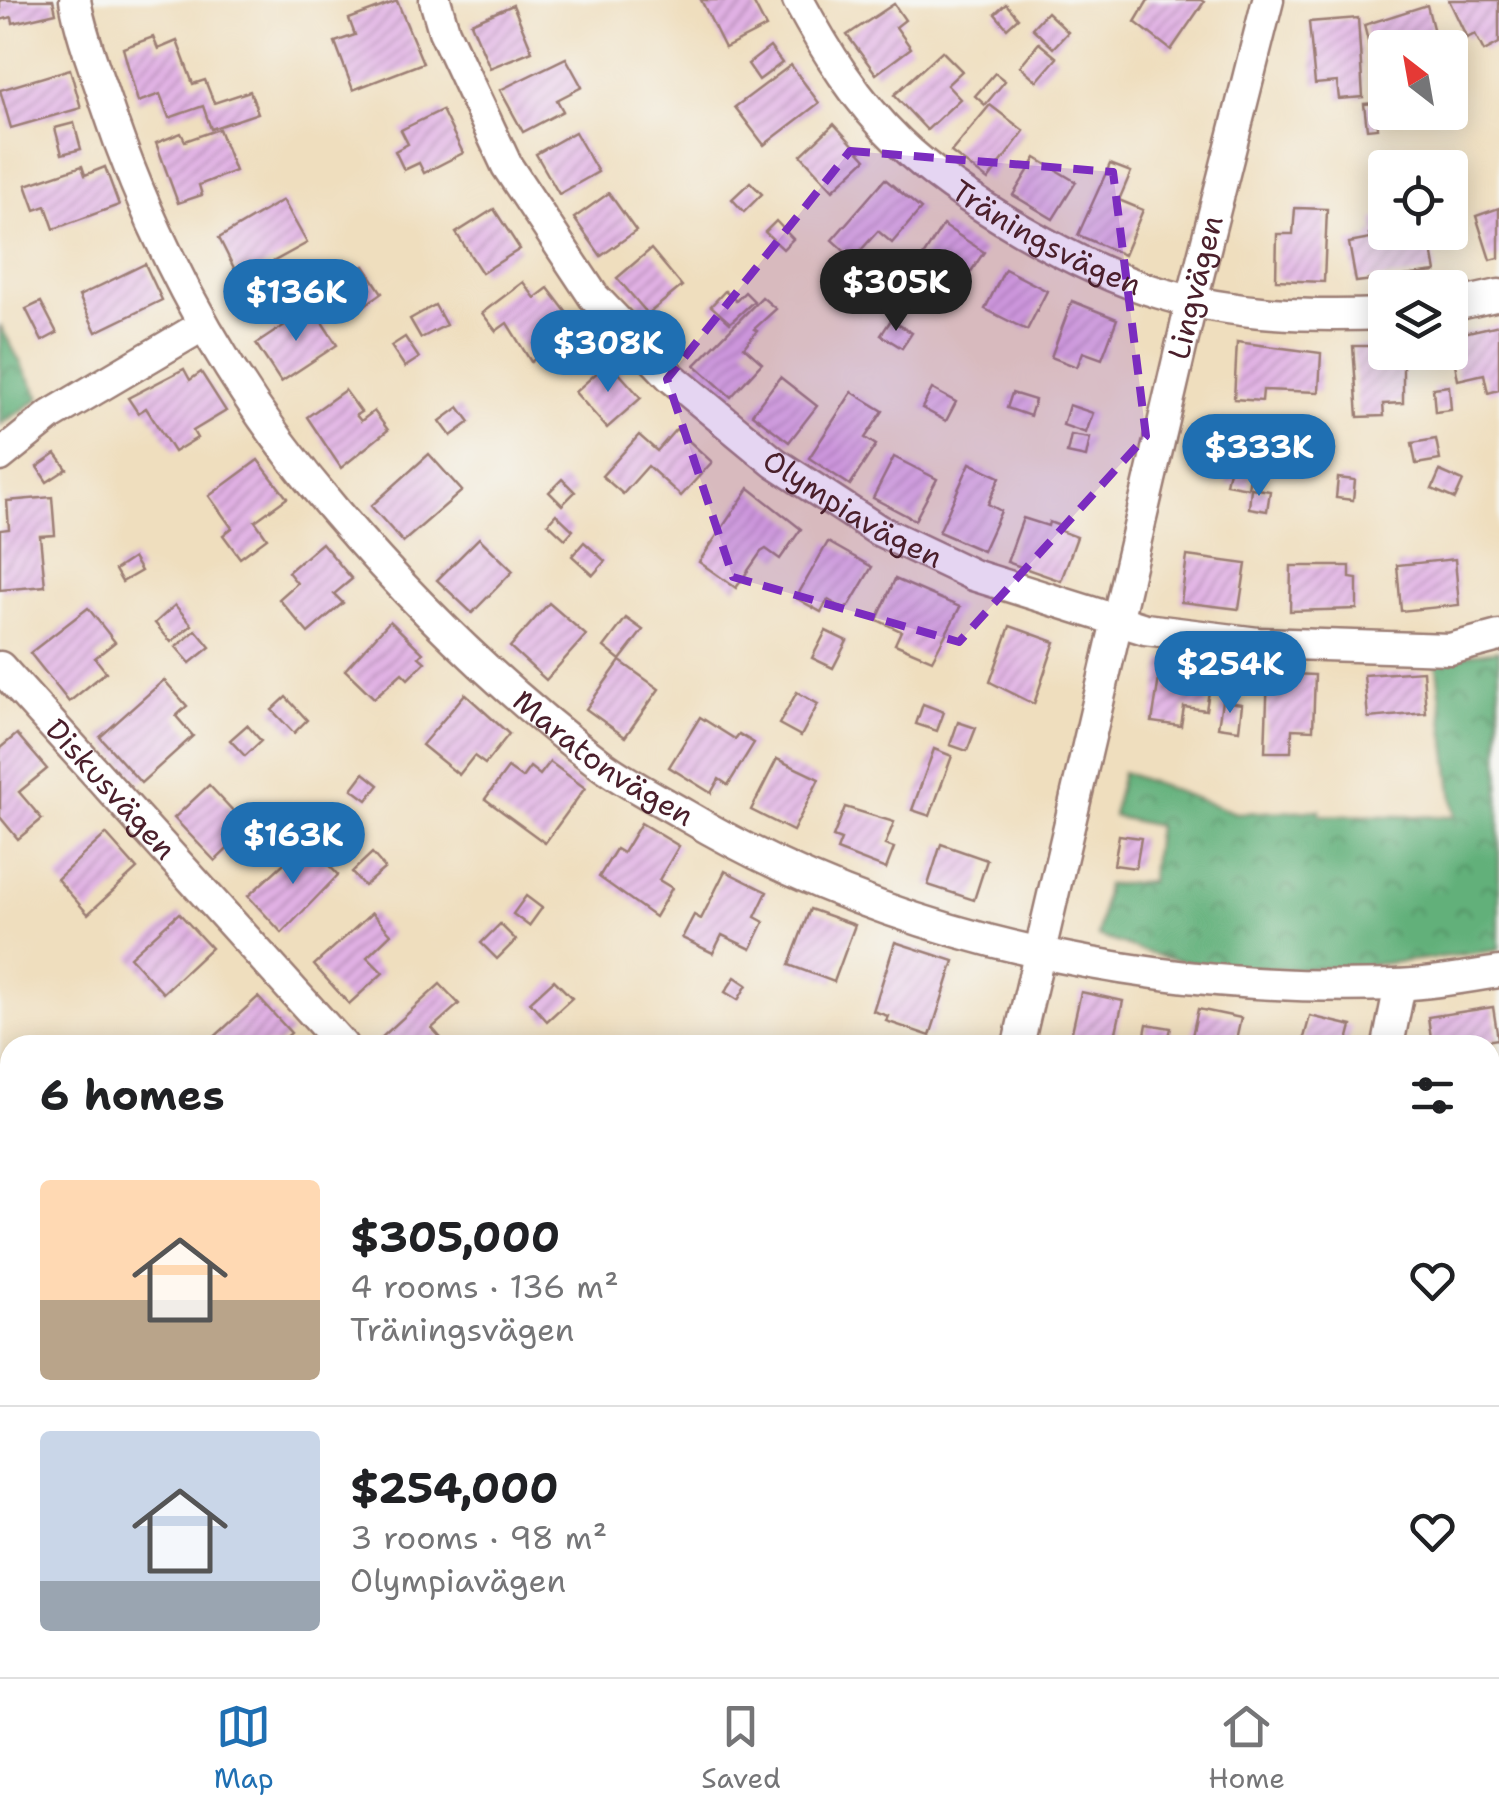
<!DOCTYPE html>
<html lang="en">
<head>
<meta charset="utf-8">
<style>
  body { margin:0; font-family:"Shantell Sans",sans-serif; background:#f6f6f6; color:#202124; height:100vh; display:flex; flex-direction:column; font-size:38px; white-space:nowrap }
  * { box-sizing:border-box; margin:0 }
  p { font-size:32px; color:#757577 }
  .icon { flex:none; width:55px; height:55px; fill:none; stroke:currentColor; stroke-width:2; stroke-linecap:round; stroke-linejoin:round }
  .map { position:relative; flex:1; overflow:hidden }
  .side { position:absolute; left:0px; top:1035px; width:1500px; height:642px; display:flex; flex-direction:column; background:#fff; border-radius:30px 30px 0 0; box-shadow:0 5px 25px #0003 }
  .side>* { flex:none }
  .needle { width:65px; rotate:329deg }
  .fabs { position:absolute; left:1368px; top:30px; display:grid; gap:20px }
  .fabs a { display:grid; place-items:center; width:100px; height:100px; border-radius:10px; background:#fff; box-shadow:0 5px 25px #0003; font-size:50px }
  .price { position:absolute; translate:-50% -85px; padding:0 22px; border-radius:35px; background:#1f6fb2; color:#fff; font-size:32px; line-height:65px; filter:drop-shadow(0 2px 5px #0008) }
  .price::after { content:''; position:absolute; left:50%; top:60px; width:30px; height:22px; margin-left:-15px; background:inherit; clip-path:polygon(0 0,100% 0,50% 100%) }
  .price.selected { background:#222; color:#fff }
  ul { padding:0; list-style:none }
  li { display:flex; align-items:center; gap:30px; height:250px; padding:0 40px }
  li+li { border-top:2px solid #e0e0e0 }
  li span { display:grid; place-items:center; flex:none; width:280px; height:200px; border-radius:10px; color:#555 }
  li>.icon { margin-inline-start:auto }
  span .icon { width:120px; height:120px; fill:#fffc; stroke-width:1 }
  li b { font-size:42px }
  h2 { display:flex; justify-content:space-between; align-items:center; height:120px; padding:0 40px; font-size:42px }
  .tab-bar { display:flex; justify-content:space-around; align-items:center; height:140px; border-top:2px solid #e0e0e0; background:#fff; font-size:28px; color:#757577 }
  .tab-bar a { display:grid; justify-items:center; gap:5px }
  .tab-bar .selected { color:#1f6fb2 }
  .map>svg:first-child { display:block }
  .built { fill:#f0d0e5 }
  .forest { fill:url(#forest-crowns); stroke:#566852; stroke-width:2.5 }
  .building { fill:url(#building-hatch) }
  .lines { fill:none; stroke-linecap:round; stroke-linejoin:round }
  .street-casing { stroke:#9c7e74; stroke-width:35 }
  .street { stroke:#fff; stroke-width:30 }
  .rail { stroke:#4a1f2b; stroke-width:8 }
  .marked { fill:#7b2cbf; fill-opacity:0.2; stroke:#7b2cbf; stroke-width:8; stroke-dasharray:20 12; stroke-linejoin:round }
  .labels { text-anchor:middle; stroke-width:9; stroke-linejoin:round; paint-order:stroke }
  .street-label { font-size:30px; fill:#4a1f2b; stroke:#f6f6f2 }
</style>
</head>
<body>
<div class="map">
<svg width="1499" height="1677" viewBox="0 0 1499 1677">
  <defs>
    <pattern id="forest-crowns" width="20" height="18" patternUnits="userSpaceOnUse" patternTransform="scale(2.5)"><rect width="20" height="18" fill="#62b07a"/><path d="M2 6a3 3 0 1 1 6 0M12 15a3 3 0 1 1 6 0" fill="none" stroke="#538f64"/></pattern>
    <pattern id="building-hatch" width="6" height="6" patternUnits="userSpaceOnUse" patternTransform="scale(2.5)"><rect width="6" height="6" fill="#e1b1e4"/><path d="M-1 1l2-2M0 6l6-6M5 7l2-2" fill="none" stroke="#b88fb9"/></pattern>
  </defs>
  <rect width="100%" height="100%" fill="#f6f6f2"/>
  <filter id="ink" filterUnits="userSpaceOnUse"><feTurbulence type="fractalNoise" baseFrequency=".01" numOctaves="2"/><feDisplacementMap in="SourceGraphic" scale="20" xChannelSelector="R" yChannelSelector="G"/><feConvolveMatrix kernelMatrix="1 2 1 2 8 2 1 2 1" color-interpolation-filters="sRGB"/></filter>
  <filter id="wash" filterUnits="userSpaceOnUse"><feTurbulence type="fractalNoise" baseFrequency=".0048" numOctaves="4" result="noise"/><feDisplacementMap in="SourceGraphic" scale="40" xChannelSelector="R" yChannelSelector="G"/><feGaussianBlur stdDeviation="2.25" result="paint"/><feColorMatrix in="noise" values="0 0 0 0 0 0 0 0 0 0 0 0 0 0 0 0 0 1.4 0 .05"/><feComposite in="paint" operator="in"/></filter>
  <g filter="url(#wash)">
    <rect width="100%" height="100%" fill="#efdebe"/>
    <path class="built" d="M10,1238V1360L0,1329V1242Z"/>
    <g class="forest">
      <path d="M0,325L40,398L0,425Z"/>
      <path d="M1499,650V950C1398,963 1263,982 1164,957C1141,952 1120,943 1098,936L1106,885L1150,882L1157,826L1113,816L1122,772L1236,813L1320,810V815L1455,817L1436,659Z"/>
      <path d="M0,1069L10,1080V1238L0,1242Z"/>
      <path d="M1490,1494H1499V1677H1071L1073,1668H1490Z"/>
      <path d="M0,1578L10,1608V1668H30L34,1677H0Z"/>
    </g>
    <g id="blocks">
      <g class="building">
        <path d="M0,0H53L56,13L13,23L12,17L0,20Z"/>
        <path d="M701,0H752L766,27L725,48Z"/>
        <path d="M1148,0H1201L1204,2L1171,50L1135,22Z"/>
        <path d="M1449,0H1499V43L1484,51L1475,34L1467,38Z"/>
        <path d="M397,1L423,63L353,90L335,42L355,35L349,19Z"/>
        <path d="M894,4L905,20L896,27L911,48L876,74L847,35Z"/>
        <path d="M1006,4L1018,18L1007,28L995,14Z"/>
        <path d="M513,5L532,51L490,68L471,23Z"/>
        <path d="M1427,5L1438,48H1385L1371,53L1364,25Z"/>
        <path d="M1047,12L1068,32L1053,48L1032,28Z"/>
        <path d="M1358,18L1363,97L1339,99L1337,82L1315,84L1309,22Z"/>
        <path d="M153,37L158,49L177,41L193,84L205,80L214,103L250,91L258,113L211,129L203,106L169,118L160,94L138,102L123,48Z"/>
        <path d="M1039,43L1057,58L1037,81L1020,66Z"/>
        <path d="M770,47L782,63L759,80L748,64Z"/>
        <path d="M942,51L962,71L947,85L960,99L927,130L894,95Z"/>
        <path d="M566,58L582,87L557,100L563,111L523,132L500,90Z"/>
        <path d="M791,65L819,103L764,145L735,107Z"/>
        <path d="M70,69L81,108L11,128L0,90Z"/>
        <path d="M995,73L1005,81L985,105L975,96Z"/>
        <path d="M1375,103L1377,128L1367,129L1364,104Z"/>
        <path d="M990,105L1024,131L988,180L951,152Z"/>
        <path d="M442,110L463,153L424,173L419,163L404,170L395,151L408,144L401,130Z"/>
        <path d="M74,123L81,149L62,154L55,128Z"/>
        <path d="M834,124L866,159L833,190L801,155Z"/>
        <path d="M219,129L235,171L199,185L202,195L178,203L156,143L181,133L185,141Z"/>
        <path d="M575,132L598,172L559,194L536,154Z"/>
        <path d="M1036,158L1076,182L1053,219L1013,195Z"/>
        <path d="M1110,164L1131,172L1119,200L1143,210L1124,255L1078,235Z"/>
        <path d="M82,166L85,175L105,167L119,205L54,229L46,206L35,210L26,185Z"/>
        <path d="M885,179L921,209L892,243L878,231L853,259L832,240Z"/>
        <path d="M750,182L762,194L744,212L732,199Z"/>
        <path d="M609,193L636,231L601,256L574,218Z"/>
        <path d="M283,200L307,243L240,280L219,238Z"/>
        <path d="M1295,208L1327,209L1324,282L1276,280L1277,234H1293Z"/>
        <path d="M1499,208V258L1490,260L1476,216Z"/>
        <path d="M494,209L520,249L482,273L456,233Z"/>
        <path d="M1385,217V232H1429L1436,272L1356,282L1349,243L1370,239L1369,234L1375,233L1373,219Z"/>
        <path d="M776,221L793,239L783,249L765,232Z"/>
        <path d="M943,225L984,252L958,291L918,264Z"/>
        <path d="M651,249L682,286L648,314L617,278Z"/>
        <path d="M145,264L162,300L96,332L79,296Z"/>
        <path d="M364,266L382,293L365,305L347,278Z"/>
        <path d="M1005,269L1047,291L1027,330L985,309Z"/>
        <path d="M523,282L535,298L548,288L577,326L531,362L507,323L496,331L482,313Z"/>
        <path d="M725,291L736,301L745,292L754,301L730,323L711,306Z"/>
        <path d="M762,297L776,309L754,329L757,331L744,347L762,363L731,397L695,365Z"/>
        <path d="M1072,301L1117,319L1102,359L1083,352L1077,367L1051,357Z"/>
        <path d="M41,302L57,333L42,341L26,309Z"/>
        <path d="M435,305L446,325L421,338L410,319Z"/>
        <path d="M312,307L337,345L281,382L256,344Z"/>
        <path d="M891,320L912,333L902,348L881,335Z"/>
        <path d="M1499,325V390L1488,393L1484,374L1458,380L1450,336Z"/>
        <path d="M405,337L419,358L405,367L391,346Z"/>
        <path d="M1237,342L1321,353L1319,392L1263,390L1262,401L1234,399Z"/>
        <path d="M1353,346H1385V352H1403V403L1383,404L1384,416L1358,417Z"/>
        <path d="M609,362L641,398L607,428L575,392Z"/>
        <path d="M184,369L190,380L201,372L226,411L193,431L197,438L174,452L146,408L138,413L128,398Z"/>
        <path d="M780,377L817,406L789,442L752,414Z"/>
        <path d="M1449,386L1451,410L1435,412L1433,388Z"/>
        <path d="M932,389L956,402L946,421L922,408Z"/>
        <path d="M345,390L361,412L356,415L361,421L374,411L388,430L341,468L307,417Z"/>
        <path d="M852,392L883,411L865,438L876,445L850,485L809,458Z"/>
        <path d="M1012,393L1035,400L1030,416L1007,408Z"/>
        <path d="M1069,405L1093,413L1086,433L1063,425Z"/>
        <path d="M459,407L470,422L451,436L440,421Z"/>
        <path d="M1210,425L1224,428L1218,454L1205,451Z"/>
        <path d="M676,429L712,462L681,496L648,466L623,494L602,476L639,435L657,451Z"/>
        <path d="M1071,435L1090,438L1086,457L1067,453Z"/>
        <path d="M1436,439L1440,460L1416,464L1412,443Z"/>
        <path d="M56,454L67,469L47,482L37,467Z"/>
        <path d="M429,454L462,491L403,542L371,506Z"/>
        <path d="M894,457L937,479L915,520L873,498Z"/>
        <path d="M258,460L287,498L255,521L267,538L240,558L223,535L232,528L209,496Z"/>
        <path d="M970,463L1000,477L988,504L1001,511L983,551L939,532Z"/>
        <path d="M1230,465L1251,470L1248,488L1226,484Z"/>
        <path d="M1440,471L1463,481L1455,499L1432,489Z"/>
        <path d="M1338,478L1355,480L1353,500L1336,498Z"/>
        <path d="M562,479L575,492L562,505L549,492Z"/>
        <path d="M749,488L801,529L780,559L766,549L761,552L736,588L699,562Z"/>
        <path d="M1251,488L1270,491L1267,511L1249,508Z"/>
        <path d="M52,497L55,535L40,536L45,586L0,590V530L9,529L7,501Z"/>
        <path d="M556,514L573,530L565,539L548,523Z"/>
        <path d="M1023,518L1048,526L1049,522L1060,526L1058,530L1077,537L1061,581L1007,562Z"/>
        <path d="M479,538L513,571L472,613L437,580Z"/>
        <path d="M584,542L605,561L593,575L572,556Z"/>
        <path d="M828,542L872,567L849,606L844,609L828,600L821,612L796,598Z"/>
        <path d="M322,543L352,579L334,594L343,603L308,633L279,599L297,583L288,572Z"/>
        <path d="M1187,556L1246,564L1239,609L1181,602Z"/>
        <path d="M133,558L141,571L122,582L115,570Z"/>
        <path d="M1455,559L1459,605L1401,611L1397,565Z"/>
        <path d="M1291,566H1350V578L1357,579V609L1290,611Z"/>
        <path d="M895,579L960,607L932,660L895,644L901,631L877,620Z"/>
        <path d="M549,603L586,635L546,680L510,647Z"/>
        <path d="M175,605L192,625L171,642L155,623Z"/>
        <path d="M88,608L115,642L95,658L106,672L69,702L30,653Z"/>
        <path d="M626,618L643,630L620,660L604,647Z"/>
        <path d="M390,621L423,653L419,657L425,662L408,679L402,673L374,698L345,670Z"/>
        <path d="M1010,626L1055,642L1034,704L990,682Z"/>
        <path d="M196,630L210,647L190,663L176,647Z"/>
        <path d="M826,631L847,641L833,668L812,658Z"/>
        <path d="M1162,659L1213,667L1206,710L1184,707L1181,726L1152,722Z"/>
        <path d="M620,661L659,689L625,737L586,709Z"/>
        <path d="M1423,671L1426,713L1368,718L1364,675Z"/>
        <path d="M1268,673L1315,675L1313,730L1292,729L1291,752H1265Z"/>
        <path d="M164,680L187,706L176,716L193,736L141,783L100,737Z"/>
        <path d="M797,692L818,704L801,736L779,724Z"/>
        <path d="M465,694L509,734L485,764L474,756L459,775L422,745Z"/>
        <path d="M286,697L307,720L294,733L272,710Z"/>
        <path d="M1222,701L1242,704L1239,730L1218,727Z"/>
        <path d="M923,704L944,712L937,731L916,724Z"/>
        <path d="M700,717L735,739L739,734L754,743L728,785L719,779L711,793L669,767Z"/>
        <path d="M958,722L976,728L967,751L950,745Z"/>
        <path d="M247,725L261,741L245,756L230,740Z"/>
        <path d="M17,734L47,769L19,792L42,819L18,839L0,817V748Z"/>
        <path d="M934,749L952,756L930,816L912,810Z"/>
        <path d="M777,759L819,779L793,831L751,810Z"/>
        <path d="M550,762L585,788L545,843L485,799L508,768L522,778L530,767L540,775Z"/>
        <path d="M364,773L379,785L367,800L352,789Z"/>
        <path d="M209,785L249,828L215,861L174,818Z"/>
        <path d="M845,807L894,822L885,845L894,848L886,869L837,850L841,840L833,837Z"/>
        <path d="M641,823L679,846L659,880L672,888L655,917L599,877L616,849L623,853Z"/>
        <path d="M106,834L137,869L88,914L57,879Z"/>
        <path d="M1119,835L1141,838L1136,868L1114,865Z"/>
        <path d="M307,842L338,875L282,933L248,896Z"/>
        <path d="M941,844L987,860L974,900L928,885Z"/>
        <path d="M372,853L385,868L364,886L352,872Z"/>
        <path d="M725,871L767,892L755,917L764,922L751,949L722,935L713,953L682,938L694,915L701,919Z"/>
        <path d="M526,896L542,908L529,926L513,914Z"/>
        <path d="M810,909L855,925L834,982L789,965Z"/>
        <path d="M179,913L211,948L163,993L130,957Z"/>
        <path d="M372,913L391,934L367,957L383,973L349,1004L314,965Z"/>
        <path d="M500,924L516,940L497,959L481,943Z"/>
        <path d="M895,942L954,961L930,1036L886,1021L888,1016L873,1011Z"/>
        <path d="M735,977L747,985L738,1000L725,992Z"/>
        <path d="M554,980L572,998L547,1021L530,1002Z"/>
        <path d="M440,984L459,1004L432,1028L447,1045H387L381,1038Z"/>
        <path d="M1081,992L1123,1001L1114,1041L1123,1045H1077L1079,1038L1071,1036Z"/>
        <path d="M258,997L291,1033L278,1045H214L210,1041Z"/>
        <path d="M1493,1007L1498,1039L1485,1041V1045H1432L1428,1017Z"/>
        <path d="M1198,1009L1241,1018L1235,1045H1190Z"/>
        <path d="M1310,1016L1352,1026L1347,1045H1302Z"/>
        <path d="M1147,1024L1171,1028L1167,1045H1143Z"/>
        <path d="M1499,1398V1446L1490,1447V1399Z"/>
        <path d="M510,1668H581L579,1677H508Z"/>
        <path d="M923,1668H992L990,1677H921Z"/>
      </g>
    </g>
  </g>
  <g filter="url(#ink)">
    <use href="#blocks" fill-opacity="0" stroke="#9c7e74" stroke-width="2.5"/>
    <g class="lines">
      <defs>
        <g id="street">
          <path id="s1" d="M75,0C81,34 94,67 105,100C155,252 231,390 335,511C414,604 506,693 603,766C628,784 658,799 685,815C896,940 1151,993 1395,985C1430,984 1465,977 1499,972"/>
          <path id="s2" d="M435,0L444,31L507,166L594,297L671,377L775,463L878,530L973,575L1145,629L1258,643L1450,649L1499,636"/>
          <path id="s3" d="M798,0C825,50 857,102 899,142C958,199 1081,270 1160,293C1233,315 1309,317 1385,314"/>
          <path d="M1450,306L1499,295"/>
          <path d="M0,456L51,415L202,326"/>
          <path id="s4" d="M0,667L342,1045"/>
          <path id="s5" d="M1018,1045L1192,300L1268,0"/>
          <path d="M1388,1045L1400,985"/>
          <path d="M1490,1365L1499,1364"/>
          <path d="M476,1677L478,1668"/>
          <path d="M869,1677L872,1668"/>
        </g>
      </defs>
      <use href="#street" class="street-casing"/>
      <use href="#street" class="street"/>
      <g class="rail">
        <path d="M0,1440L10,1471"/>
        <path d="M0,1509L10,1540"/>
        <path d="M52,1668L55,1677"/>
        <path d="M75,1668L78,1677"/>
      </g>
    </g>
  </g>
  <path class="marked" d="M850,151L1113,172L1146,436L959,642L733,577L667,379Z"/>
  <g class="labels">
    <g class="street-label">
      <text dy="10" stroke="none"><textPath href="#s3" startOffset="352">Träningsvägen</textPath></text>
      <text dy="10" stroke="none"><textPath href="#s5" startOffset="778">Lingvägen</textPath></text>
      <text dy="10" stroke="none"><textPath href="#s2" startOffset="675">Olympiavägen</textPath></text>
      <text dy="10" stroke="none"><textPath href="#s1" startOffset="945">Maratonvägen</textPath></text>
      <text dy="10" stroke="none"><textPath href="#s4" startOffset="165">Diskusvägen</textPath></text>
    </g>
  </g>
</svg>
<div class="fabs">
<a><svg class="needle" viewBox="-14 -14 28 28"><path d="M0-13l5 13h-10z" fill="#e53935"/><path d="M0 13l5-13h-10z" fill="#757577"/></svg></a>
<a><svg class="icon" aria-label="locate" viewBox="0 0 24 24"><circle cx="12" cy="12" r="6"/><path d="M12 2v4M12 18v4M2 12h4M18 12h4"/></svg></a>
<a><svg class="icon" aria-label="layers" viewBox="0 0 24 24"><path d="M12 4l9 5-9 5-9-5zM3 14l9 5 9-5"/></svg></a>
</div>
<b class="price selected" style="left:896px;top:334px">$305K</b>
<b class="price" style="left:296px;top:344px">$136K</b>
<b class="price" style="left:608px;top:395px">$308K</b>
<b class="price" style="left:1259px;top:499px">$333K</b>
<b class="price" style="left:1230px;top:716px">$254K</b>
<b class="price" style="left:293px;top:887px">$163K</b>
<section class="side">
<h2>6 homes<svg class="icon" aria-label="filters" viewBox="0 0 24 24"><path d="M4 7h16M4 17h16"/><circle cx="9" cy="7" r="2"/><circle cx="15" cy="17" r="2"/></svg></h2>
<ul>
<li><span style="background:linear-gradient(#ffd9b3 60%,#b9a48a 0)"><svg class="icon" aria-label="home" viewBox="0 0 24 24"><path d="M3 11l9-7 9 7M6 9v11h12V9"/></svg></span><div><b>$305,000</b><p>4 rooms · 136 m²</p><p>Träningsvägen</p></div><svg class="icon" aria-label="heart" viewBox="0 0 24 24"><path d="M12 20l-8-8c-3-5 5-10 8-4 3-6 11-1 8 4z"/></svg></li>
<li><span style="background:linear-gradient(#c9d6e8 75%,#9aa5b1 0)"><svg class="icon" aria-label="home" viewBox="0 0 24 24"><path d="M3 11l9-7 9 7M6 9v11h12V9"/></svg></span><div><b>$254,000</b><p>3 rooms · 98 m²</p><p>Olympiavägen</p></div><svg class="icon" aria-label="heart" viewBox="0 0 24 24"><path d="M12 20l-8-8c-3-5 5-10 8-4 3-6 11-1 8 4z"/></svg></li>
</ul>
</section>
</div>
<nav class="tab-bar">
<a class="selected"><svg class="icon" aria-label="map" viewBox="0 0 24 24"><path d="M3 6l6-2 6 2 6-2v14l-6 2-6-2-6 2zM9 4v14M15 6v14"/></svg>Map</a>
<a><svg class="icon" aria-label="saved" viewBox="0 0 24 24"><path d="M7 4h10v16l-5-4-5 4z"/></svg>Saved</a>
<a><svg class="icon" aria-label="home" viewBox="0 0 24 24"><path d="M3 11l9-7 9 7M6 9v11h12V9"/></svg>Home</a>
</nav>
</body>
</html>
